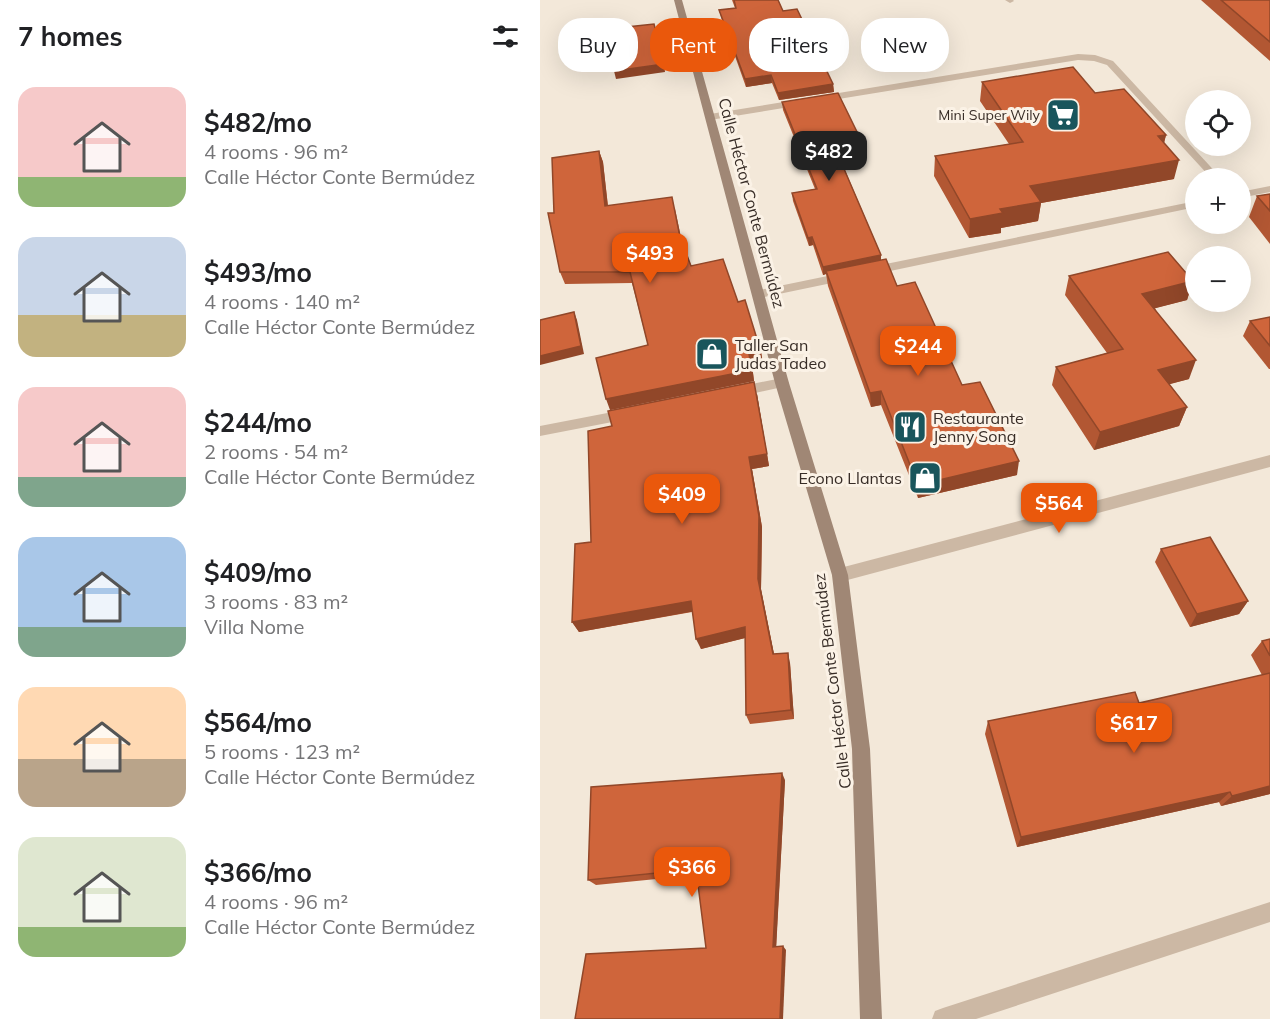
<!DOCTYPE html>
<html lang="en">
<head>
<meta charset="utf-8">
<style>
  body { margin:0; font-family:Mulish,sans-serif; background:#f6f6f6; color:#202124; height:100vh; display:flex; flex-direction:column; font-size:22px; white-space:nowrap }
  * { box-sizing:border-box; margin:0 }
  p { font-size:20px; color:#757577 }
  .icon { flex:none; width:33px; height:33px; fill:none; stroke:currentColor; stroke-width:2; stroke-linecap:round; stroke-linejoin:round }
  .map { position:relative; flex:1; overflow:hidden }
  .sheet { display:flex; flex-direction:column; background:#fff; width:540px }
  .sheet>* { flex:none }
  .top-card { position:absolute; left:18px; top:18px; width:570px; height:54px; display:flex; gap:12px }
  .tools { position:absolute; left:645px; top:90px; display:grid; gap:12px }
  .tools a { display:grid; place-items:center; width:66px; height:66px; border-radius:50%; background:#fff; box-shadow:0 6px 24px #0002; font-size:30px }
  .price { position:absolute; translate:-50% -51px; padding:0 14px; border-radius:12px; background:#ea580c; color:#fff; font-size:20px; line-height:39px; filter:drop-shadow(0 2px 3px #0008) }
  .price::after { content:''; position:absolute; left:50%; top:36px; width:18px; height:14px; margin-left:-9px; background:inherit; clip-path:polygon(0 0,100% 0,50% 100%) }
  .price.on { background:#222; color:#fff }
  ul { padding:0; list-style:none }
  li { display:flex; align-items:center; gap:18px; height:150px; padding:0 18px }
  li span { display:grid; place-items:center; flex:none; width:168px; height:120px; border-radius:18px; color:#555 }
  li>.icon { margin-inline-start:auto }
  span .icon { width:72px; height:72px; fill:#fffc; stroke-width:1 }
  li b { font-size:26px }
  h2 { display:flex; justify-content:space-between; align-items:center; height:72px; padding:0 18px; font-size:26px }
  .tag { padding:0 21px; border-radius:24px; background:#fff; box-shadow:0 6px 24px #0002; font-size:21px; line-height:54px }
  .tag.on { background:#ea580c; color:#fff }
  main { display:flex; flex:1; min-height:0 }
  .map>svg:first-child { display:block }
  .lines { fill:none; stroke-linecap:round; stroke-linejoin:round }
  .lane { fill:#ccb8a4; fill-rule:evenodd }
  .street { fill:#ccb8a4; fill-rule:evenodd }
  .secondary { fill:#a08775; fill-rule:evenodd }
  .wall { fill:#b25733 }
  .shaded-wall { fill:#914729 }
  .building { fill:#cf653b; stroke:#914729; stroke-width:1.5 }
  .labels { text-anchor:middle; stroke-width:6; stroke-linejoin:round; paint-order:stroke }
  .far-poi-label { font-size:14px; fill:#372c26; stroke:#fbf2e6; text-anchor:end }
  .street-label { font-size:16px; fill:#372c26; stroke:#fbf2e6 }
  .poi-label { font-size:16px; fill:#372c26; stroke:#fbf2e6; text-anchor:start }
</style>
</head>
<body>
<main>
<section class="sheet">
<h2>7 homes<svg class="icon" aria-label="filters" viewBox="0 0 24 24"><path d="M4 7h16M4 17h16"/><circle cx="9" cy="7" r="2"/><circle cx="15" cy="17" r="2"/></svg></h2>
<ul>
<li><span style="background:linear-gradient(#f6c9c9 75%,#8fb573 0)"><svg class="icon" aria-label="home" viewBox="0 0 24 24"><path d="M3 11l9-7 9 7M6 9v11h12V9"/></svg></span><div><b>$482/mo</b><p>4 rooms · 96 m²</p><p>Calle Héctor Conte Bermúdez</p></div></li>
<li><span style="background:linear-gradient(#c9d6e8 65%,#c2b280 0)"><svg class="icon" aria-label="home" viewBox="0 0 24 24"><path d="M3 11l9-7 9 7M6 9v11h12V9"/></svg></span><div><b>$493/mo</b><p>4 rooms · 140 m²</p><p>Calle Héctor Conte Bermúdez</p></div></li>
<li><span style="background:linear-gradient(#f6c9c9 75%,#7fa58c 0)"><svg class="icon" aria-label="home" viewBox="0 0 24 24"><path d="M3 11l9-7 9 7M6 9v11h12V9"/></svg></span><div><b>$244/mo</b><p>2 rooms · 54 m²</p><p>Calle Héctor Conte Bermúdez</p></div></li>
<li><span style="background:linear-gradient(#a9c7e8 75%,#7fa58c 0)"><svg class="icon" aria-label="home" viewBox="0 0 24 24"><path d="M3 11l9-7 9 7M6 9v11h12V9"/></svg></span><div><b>$409/mo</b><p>3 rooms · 83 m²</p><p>Villa Nome</p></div></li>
<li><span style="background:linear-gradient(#ffd9b3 60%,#b9a48a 0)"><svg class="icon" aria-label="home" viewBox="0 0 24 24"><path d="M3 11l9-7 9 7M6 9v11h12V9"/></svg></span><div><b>$564/mo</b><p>5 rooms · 123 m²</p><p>Calle Héctor Conte Bermúdez</p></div></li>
<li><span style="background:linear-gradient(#dfe7d0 75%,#8fb573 0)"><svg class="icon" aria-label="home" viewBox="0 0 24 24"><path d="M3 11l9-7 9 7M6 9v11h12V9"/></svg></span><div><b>$366/mo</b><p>4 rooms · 96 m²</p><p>Calle Héctor Conte Bermúdez</p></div></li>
</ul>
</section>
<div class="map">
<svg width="730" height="1019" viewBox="0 0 730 1019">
  <rect width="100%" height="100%" fill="#f3e8d9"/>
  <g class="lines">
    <g class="lane">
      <path d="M465,0H473L474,1L470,3Z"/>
      <path d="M538,54L555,55L573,61L681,178H671L567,65L554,61L538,60L170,120L165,117L170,114Z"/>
    </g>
    <g class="street">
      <path d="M730,186V192L700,198V192Z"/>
      <path d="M656,201V207L331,275L325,271L331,267Z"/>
      <path d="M307,272L313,276L311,279L219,298L213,294L219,290Z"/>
      <path d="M242,378L247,380L249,383L247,386L197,397L190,392L197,387Z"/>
      <path d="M88,409L95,414L93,418L0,436V426Z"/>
      <path d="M730,455V467L300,582L294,580L292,575L294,570L300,568Z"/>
      <path d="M730,902V922L436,1019H392L395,1011L403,1008Z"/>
    </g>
    <path class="secondary" d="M134,0H142L249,383L308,575L330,749L342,1019H320L312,749L292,575L235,383Z"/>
  </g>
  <g class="wall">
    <path d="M192,0H238L243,11L293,84L294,92L239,100L232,83L206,87L181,17L179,10L195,8Z"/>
    <path d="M661,0H730V61Z"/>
    <path d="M442,82L555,93L626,135L624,143L634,179L501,203L498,221L461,228V233L429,238L394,176L395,156L469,144L440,101Z"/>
    <path d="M242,102L319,136V144L304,146L308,154V162L302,163L341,255V260L422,385L477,475L378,498L341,405L331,407L288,286L286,274L283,275L273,245L269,246L253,201L252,193L275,189L243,110Z"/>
    <path d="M59,151L63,162L68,206L135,209L142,242L151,266L198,302L221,352L223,363L212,365L214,381L70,410L108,345L92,283L25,284L20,272L14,213Z"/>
    <path d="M730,194V244L709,217L717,196Z"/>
    <path d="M529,276L653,281L647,300L615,308L649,379L629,384L647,407L639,426L554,450L512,385L516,367L567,353L525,295Z"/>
    <path d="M730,317V369H729L703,336L710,321Z"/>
    <path d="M217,394L229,466L212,469L222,527L221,589L234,654L250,663L254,719L210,724L206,715L205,638L161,649L152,612L39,632L32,622L51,542L72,426Z"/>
    <path d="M621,549L708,601L699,614L650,627L615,562Z"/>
    <path d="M730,639V794L681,806L679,802L477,847L445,734L448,721L599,703L722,675L711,655L722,641Z"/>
    <path d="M245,780L236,947L246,950L166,948L157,875L56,885L48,880Z"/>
  </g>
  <g class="shaded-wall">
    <path d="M124,64L125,72L76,79L74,71Z"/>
    <path d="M231,75L232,83L206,87L205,79Z"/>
    <path d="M293,84L294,92L239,100L238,93Z"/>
    <path d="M626,135L621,154L618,136Z"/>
    <path d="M319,136V144L302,147L301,139Z"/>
    <path d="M59,151L63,162L69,217L65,206Z"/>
    <path d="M308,154V162L299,163L298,155Z"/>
    <path d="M639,160L634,179L501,203L498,221L461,228V233L429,238L430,219L460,209L490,186Z"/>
    <path d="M272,237L273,245L269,246L268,238Z"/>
    <path d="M341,255V263L286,271V274L283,275V267Z"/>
    <path d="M653,281L647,300L597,313L602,294Z"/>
    <path d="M34,312L37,320L44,354L0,365V356Z"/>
    <path d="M221,352L223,363L212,365L214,381L70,410L66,399L209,354Z"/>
    <path d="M656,360L649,379L612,389L618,370Z"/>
    <path d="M341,391V405L331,407L330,393Z"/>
    <path d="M217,394L229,466L212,469L222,527L221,589L236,664L233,654L218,579L209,457Z"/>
    <path d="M647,407L639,426L554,450L560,432Z"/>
    <path d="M479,461L477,475L378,498V485Z"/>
    <path d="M151,601L155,611L39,632L32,622Z"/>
    <path d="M708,601L699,614L650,627L657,614Z"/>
    <path d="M205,627L209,637L161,649L156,639Z"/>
    <path d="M248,653L250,663L254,719L251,710Z"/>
    <path d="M242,773L245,780L236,951L233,947Z"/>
    <path d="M730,786V794L681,806L692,796Z"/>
    <path d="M690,792L679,802L477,847L481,837Z"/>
    <path d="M243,946L246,950L243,1019H240Z"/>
  </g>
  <g class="building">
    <path d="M194,0H238L243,11L257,9L293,84L238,93L231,75L205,79L179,10L196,8Z"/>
    <path d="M681,0H730V42Z"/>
    <path d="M114,24L124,64L74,71L68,29Z"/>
    <path d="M533,67L555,93L584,89L626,135L618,136L639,160L490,186L501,202L460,209L463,213L430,219L395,156L483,142L442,82Z"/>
    <path d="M298,93L319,136L301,139L308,154L298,155L341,255L283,267L272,237L268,238L252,193L277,189L242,102Z"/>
    <path d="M59,151L65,206L132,197L140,237L151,266L183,259L198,302L205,300L221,352L209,354L212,370L66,399L56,358L108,345L90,272H20L8,213H14L12,158Z"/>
    <path d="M730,194V211L717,196Z"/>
    <path d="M628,252L653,281L602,294L656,360L618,370L647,407L560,432L516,367L583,349L529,276Z"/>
    <path d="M346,259L357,286L375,282L422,385L440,382L479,461L378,485L341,391L330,393L286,271Z"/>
    <path d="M34,312L41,346L0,356V320Z"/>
    <path d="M730,317V346L710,321Z"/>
    <path d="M214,382L227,454L209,457L219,516L218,579L233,654L248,653L251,710L206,715L205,627L156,639L151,601L32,622L35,544L51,542L48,431L72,426L68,411Z"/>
    <path d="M670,537L708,601L657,614L621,549Z"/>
    <path d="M730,639V656L722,641Z"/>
    <path d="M730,673V786L692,796L690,792L481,837L448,721L595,692L599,703Z"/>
    <path d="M242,773L233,947L243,946L240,1019H35L46,954L166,948L156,869L48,880L51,787Z"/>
  </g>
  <defs>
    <symbol id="supermarket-square" viewBox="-11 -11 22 22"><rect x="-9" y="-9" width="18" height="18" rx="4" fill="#19555c" stroke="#fbf2e6"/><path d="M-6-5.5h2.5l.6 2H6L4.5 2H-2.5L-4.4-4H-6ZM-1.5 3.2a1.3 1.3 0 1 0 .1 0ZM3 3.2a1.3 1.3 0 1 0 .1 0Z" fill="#fff"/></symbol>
    <symbol id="shop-square" viewBox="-11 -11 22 22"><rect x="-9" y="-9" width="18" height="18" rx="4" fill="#19555c" stroke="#fbf2e6"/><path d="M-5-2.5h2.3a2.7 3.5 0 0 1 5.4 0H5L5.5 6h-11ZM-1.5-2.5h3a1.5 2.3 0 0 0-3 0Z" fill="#fff"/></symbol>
    <symbol id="restaurant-square" viewBox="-11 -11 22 22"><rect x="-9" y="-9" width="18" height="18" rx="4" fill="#19555c" stroke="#fbf2e6"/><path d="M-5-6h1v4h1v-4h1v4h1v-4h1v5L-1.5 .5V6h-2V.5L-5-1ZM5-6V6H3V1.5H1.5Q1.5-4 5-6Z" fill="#fff"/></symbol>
  </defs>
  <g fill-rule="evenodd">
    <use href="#supermarket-square" x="504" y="96" width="38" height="38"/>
    <use href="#shop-square" x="153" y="335" width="38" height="38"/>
    <use href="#restaurant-square" x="351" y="408" width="38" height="38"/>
    <use href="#shop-square" x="366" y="459" width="38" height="38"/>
  </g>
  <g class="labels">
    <g class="far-poi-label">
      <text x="500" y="120">Mini Super Wily</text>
    </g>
    <g class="street-label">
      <text transform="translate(212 203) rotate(75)" y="6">Calle Héctor Conte Bermúdez</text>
      <text transform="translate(292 681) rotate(-97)" y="6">Calle Héctor Conte Bermúdez</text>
    </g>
    <g class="poi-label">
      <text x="195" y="351">Taller San<tspan x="195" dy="18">Judas Tadeo</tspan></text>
      <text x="393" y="424">Restaurante<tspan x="393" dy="18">Jenny Song</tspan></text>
      <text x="362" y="484" text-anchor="end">Econo Llantas</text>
    </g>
  </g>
</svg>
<div class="tools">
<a><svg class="icon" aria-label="locate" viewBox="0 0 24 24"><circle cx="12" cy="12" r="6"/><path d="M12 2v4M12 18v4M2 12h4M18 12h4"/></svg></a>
<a>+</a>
<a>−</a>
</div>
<b class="price on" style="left:289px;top:182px">$482</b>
<b class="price" style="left:110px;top:284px">$493</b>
<b class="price" style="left:378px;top:377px">$244</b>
<b class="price" style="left:142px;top:525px">$409</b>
<b class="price" style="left:519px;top:534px">$564</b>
<b class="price" style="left:594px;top:754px">$617</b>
<b class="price" style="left:152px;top:898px">$366</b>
<div class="top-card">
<a class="tag">Buy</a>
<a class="tag on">Rent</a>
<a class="tag">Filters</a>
<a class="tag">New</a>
</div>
</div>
</main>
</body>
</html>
